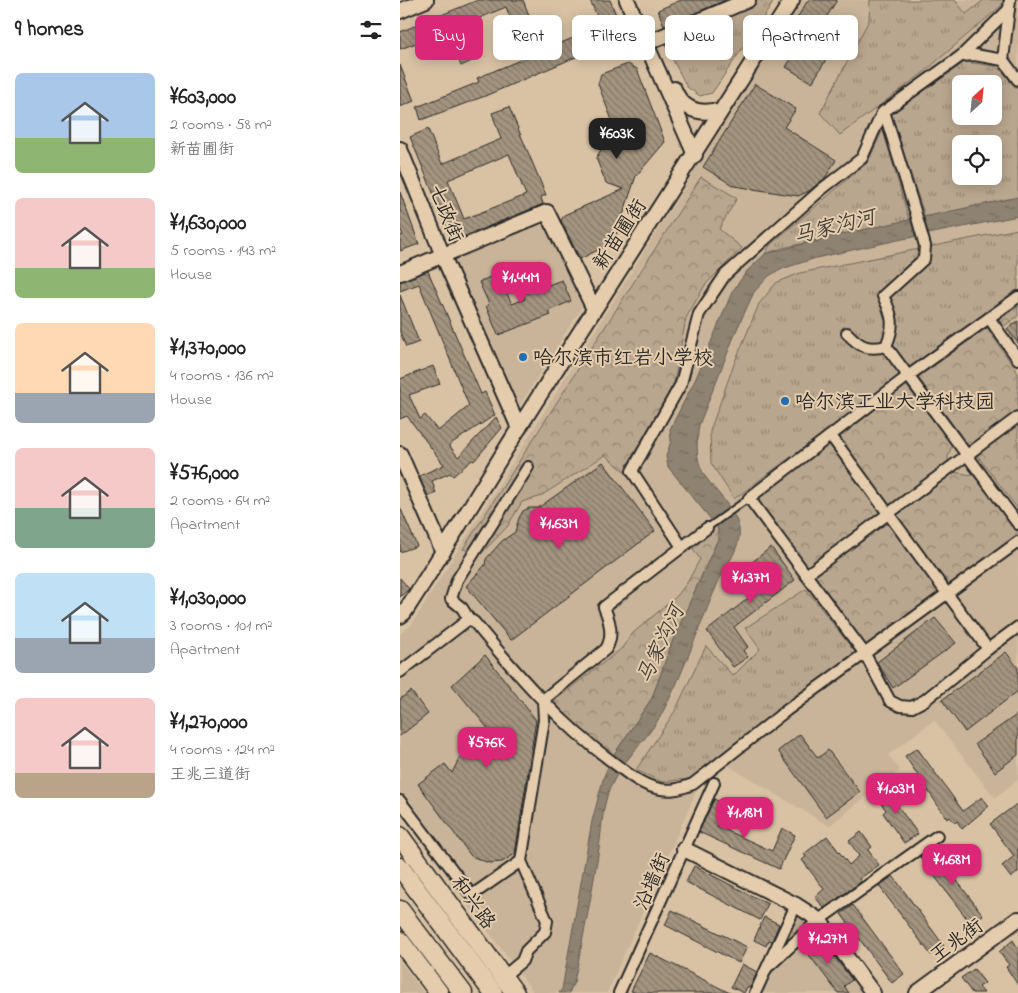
<!DOCTYPE html>
<html lang="en">
<head>
<meta charset="utf-8">
<style>
  body { margin:0; font-family:"Indie Flower","LXGW WenKai TC",sans-serif; background:#f2f2f2; color:#222; height:100vh; display:flex; flex-direction:column; font-size:19px; white-space:nowrap }
  * { box-sizing:border-box; margin:0 }
  p { font-size:16px; color:#767676 }
  .icon { flex:none; width:28px; height:28px; fill:none; stroke:currentColor; stroke-width:2; stroke-linecap:round; stroke-linejoin:round }
  .map { position:relative; flex:1; overflow:hidden }
  .side { display:flex; flex-direction:column; background:#fff; width:400px }
  .side>* { flex:none }
  .banner { position:absolute; left:15px; top:15px; width:475px; height:45px; display:flex; gap:10px }
  .needle { width:32px; rotate:27deg }
  .tools { position:absolute; left:552px; top:75px; display:grid; gap:10px }
  .tools a { display:grid; place-items:center; width:50px; height:50px; border-radius:8px; background:#fff; box-shadow:0 2px 12px #0003; font-size:25px }
  .price { position:absolute; translate:-50% -42px; padding:0 11px; border-radius:10px; background:#db2777; color:#fff; font-size:16px; line-height:32px; filter:drop-shadow(0 1px 2px #0008) }
  .price::after { content:''; position:absolute; left:50%; top:30px; width:15px; height:11px; margin-left:-8px; background:inherit; clip-path:polygon(0 0,100% 0,50% 100%) }
  .price.current { background:#222; color:#fff }
  ul { padding:0; list-style:none }
  li { display:flex; align-items:center; gap:15px; height:125px; padding:0 15px }
  li span { display:grid; place-items:center; flex:none; width:140px; height:100px; border-radius:8px; color:#555 }
  li>.icon { margin-inline-start:auto }
  span .icon { width:60px; height:60px; fill:#fffc; stroke-width:1 }
  li b { font-size:21px }
  h2 { display:flex; justify-content:space-between; align-items:center; height:60px; padding:0 15px; font-size:21px }
  .chip { padding:0 18px; border-radius:8px; background:#fff; box-shadow:0 2px 12px #0003; font-size:18px; line-height:45px }
  .chip.current { background:#db2777; color:#fff }
  main { display:flex; flex:1; min-height:0 }
  .map>svg:first-child { display:block }
  .built { fill:#c9b499; fill-rule:evenodd }
  .forest { fill:url(#forest-crowns); stroke:#72685c }
  .park { fill:url(#park-tufts); stroke:#72685c; fill-rule:evenodd }
  .water { fill:url(#water-ripples); stroke:#665f55 }
  .building { fill:url(#building-back-hatch); stroke:#2b2b2b; fill-rule:evenodd }
  .lines { fill:none; stroke-linecap:round; stroke-linejoin:round }
  .lane-casing { stroke:#2b2b2b; stroke-width:9 }
  .street-casing { stroke:#2b2b2b; stroke-width:14 }
  .secondary-casing { stroke:#2b2b2b; stroke-width:18 }
  .highway-casing { stroke:#2b2b2b; stroke-width:21 }
  .lane { stroke:#e4ccac; stroke-width:5 }
  .street { stroke:#e4ccac; stroke-width:10 }
  .secondary { stroke:#e4ccac; stroke-width:14 }
  .highway { stroke:#e4ccac; stroke-width:18 }
  .poi-dot { fill:#1f6fb2; stroke:#e4ccac; stroke-width:2 }
  .labels { text-anchor:middle; stroke-width:4; stroke-linejoin:round; paint-order:stroke }
  .street-label { font-size:20px; fill:#2b2b2b; stroke:#e4ccac }
  .poi-label { font-size:20px; fill:#2b2b2b; stroke:#e4ccac; text-anchor:start }
  .water-label { font-size:21px; font-style:italic; fill:#44413c; stroke:#e4ccac }
</style>
</head>
<body>
<main>
<section class="side">
<h2>9 homes<svg class="icon" aria-label="filters" viewBox="0 0 24 24"><path d="M4 7h16M4 17h16"/><circle cx="9" cy="7" r="2"/><circle cx="15" cy="17" r="2"/></svg></h2>
<ul>
<li><span style="background:linear-gradient(#a9c7e8 65%,#8fb573 0)"><svg class="icon" aria-label="home" viewBox="0 0 24 24"><path d="M3 11l9-7 9 7M6 9v11h12V9"/></svg></span><div><b>¥603,000</b><p>2 rooms · 58 m²</p><p>新苗圃街</p></div></li>
<li><span style="background:linear-gradient(#f6c9c9 70%,#8fb573 0)"><svg class="icon" aria-label="home" viewBox="0 0 24 24"><path d="M3 11l9-7 9 7M6 9v11h12V9"/></svg></span><div><b>¥1,630,000</b><p>5 rooms · 143 m²</p><p>House</p></div></li>
<li><span style="background:linear-gradient(#ffd9b3 70%,#9aa5b1 0)"><svg class="icon" aria-label="home" viewBox="0 0 24 24"><path d="M3 11l9-7 9 7M6 9v11h12V9"/></svg></span><div><b>¥1,370,000</b><p>4 rooms · 136 m²</p><p>House</p></div></li>
<li><span style="background:linear-gradient(#f6c9c9 60%,#7fa58c 0)"><svg class="icon" aria-label="home" viewBox="0 0 24 24"><path d="M3 11l9-7 9 7M6 9v11h12V9"/></svg></span><div><b>¥576,000</b><p>2 rooms · 64 m²</p><p>Apartment</p></div></li>
<li><span style="background:linear-gradient(#bfe0f5 65%,#9aa5b1 0)"><svg class="icon" aria-label="home" viewBox="0 0 24 24"><path d="M3 11l9-7 9 7M6 9v11h12V9"/></svg></span><div><b>¥1,030,000</b><p>3 rooms · 101 m²</p><p>Apartment</p></div></li>
<li><span style="background:linear-gradient(#f6c9c9 75%,#b9a48a 0)"><svg class="icon" aria-label="home" viewBox="0 0 24 24"><path d="M3 11l9-7 9 7M6 9v11h12V9"/></svg></span><div><b>¥1,270,000</b><p>4 rooms · 124 m²</p><p>王兆三道街</p></div></li>
</ul>
</section>
<div class="map">
<svg width="618" height="993" viewBox="0 0 618 993">
  <defs>
    <pattern id="forest-crowns" width="20" height="18" patternUnits="userSpaceOnUse" patternTransform="scale(1.25)"><rect width="20" height="18" fill="#b9a68e"/><path d="M2 6a3 3 0 1 1 6 0M12 15a3 3 0 1 1 6 0" fill="none" stroke="#978774"/></pattern>
    <pattern id="park-tufts" width="24" height="20" patternUnits="userSpaceOnUse" patternTransform="scale(1.25)"><rect width="24" height="20" fill="#b9a68e"/><path d="M3 7l-1-3M5 7V3M7 7l1-3M15 17l-1-3M17 17v-4M19 17l1-3" fill="none" stroke="#978774"/></pattern>
    <pattern id="water-ripples" width="26" height="14" patternUnits="userSpaceOnUse" patternTransform="scale(1.25)"><rect width="26" height="14" fill="#8e8271"/><path d="M2 4q2-2 4 0t4 0M15 11q2-2 4 0t4 0" fill="none" stroke="#746b5d"/></pattern>
    <pattern id="building-back-hatch" width="6" height="6" patternUnits="userSpaceOnUse" patternTransform="scale(1.25)"><rect width="6" height="6" fill="#a3947f"/><path d="M-1 5l2 2M0 0l6 6M5-1l2 2" fill="none" stroke="#857968"/></pattern>
  </defs>
  <rect width="100%" height="100%" fill="#d9c2a4"/>
  <filter id="ink" filterUnits="userSpaceOnUse"><feTurbulence type="fractalNoise" baseFrequency=".02" numOctaves="2"/><feDisplacementMap in="SourceGraphic" scale="10" xChannelSelector="R" yChannelSelector="G"/><feConvolveMatrix kernelMatrix="1 2 1 2 8 2 1 2 1" color-interpolation-filters="sRGB"/></filter>
  <g filter="url(#ink)">
    <g class="built">
      <path d="M401,0H618V780L595,798L534,720L488,755L500,770L429,826L312,756L207,993H134L0,813V634L11,625ZM561,84H594V116H561ZM561,144H594V176H561Z"/>
      <path d="M144,221L182,307L118,408L53,259Z"/>
      <path d="M418,929L466,993H362L374,968Z"/>
      <path d="M0,961L24,993H0Z"/>
    </g>
    <g class="forest">
      <path d="M301,177L337,198L319,229L342,248L305,285L286,318L274,383L224,471L205,455L139,497L122,502L107,527L80,555L63,549Z"/>
      <path d="M618,306V316L604,326L599,320Z"/>
      <path d="M587,328L618,373V410L569,447L518,377Z"/>
      <path d="M506,385L552,445L548,456V465L488,510L438,439Z"/>
      <path d="M618,424V509L577,455Z"/>
      <path d="M430,441L483,514L408,570L355,500Z"/>
      <path d="M552,472L573,475L618,530V538L547,589L493,516Z"/>
      <path d="M487,519L540,593L466,649L412,575Z"/>
      <path d="M316,525L318,528V539L273,640L252,698L213,756L174,726L154,701L221,649L233,633L277,596L287,583L300,559L293,549Z"/>
    </g>
    <g class="park">
      <path d="M358,0H372L373,3L312,93L300,96L287,87L263,41Z"/>
      <path d="M470,0H555L566,14L584,0H603L602,5L523,73L440,135L420,113L469,20Z"/>
      <path d="M565,62L595,66L604,73L618,90V198L525,217L491,114ZM561,84H594V116H561ZM561,144H594V176H561Z"/>
      <path d="M483,129L509,220L382,248L365,254L370,245L468,162Z"/>
      <path d="M618,229V290L334,499L311,463L310,431L334,364L359,304L376,283L400,273Z"/>
      <path d="M406,589L455,652L289,779L262,782L236,770L275,711L306,646L333,676L360,649L345,628Z"/>
      <path d="M397,909L419,920L378,953Z"/>
    </g>
    <path class="water" d="M618,197V216L498,240L416,258L379,270L369,276L354,292L337,329L299,425C297,440 295,458 303,473C314,491 343,515 339,537C337,554 323,570 317,585C298,628 283,676 260,717C245,742 222,761 210,788C201,809 202,834 198,855C191,898 183,940 174,982L169,993H159L162,989L192,821L204,776L213,756L252,698L273,640L318,539V528L268,467L266,456L271,441L270,429L296,378L332,292L347,271L365,254L433,236Z"/>
    <g class="building">
      <path d="M78,0H123L137,36L120,42L106,7L63,25L78,58L61,66L47,32L0,49V32Z"/>
      <path d="M190,0H210L224,34L208,42Z"/>
      <path d="M281,0H326L264,26L258,10Z"/>
      <path d="M408,0H437L424,21L442,33L412,83L386,67L402,42L388,33Z"/>
      <path d="M185,33L192,50L85,96L21,120L17,107L79,82L77,78Z"/>
      <path d="M228,64L237,69L265,142L236,176L214,242L180,259L161,221L164,215L224,189L206,183L196,158L202,148L220,141L198,84L201,74Z"/>
      <path d="M0,65L14,101L0,107Z"/>
      <path d="M355,84L396,109L384,127L436,160L425,178L409,191L398,196L334,186L303,167Z"/>
      <path d="M109,107L146,195L141,197L143,204L53,241L10,137L28,129L42,164L101,139L92,113ZM109,154L126,195L64,219L48,180Z"/>
      <path d="M0,192L19,244L0,251V236L3,235L0,228Z"/>
      <path d="M28,271L81,394L85,392L95,415L49,445L58,457L96,417L102,428L74,461L72,460L53,476L50,473L32,481L36,493L28,497L19,476L44,465L7,416L0,419V379L33,366L40,384L9,395L20,419L25,415L38,431L69,406L19,284L0,291V282Z"/>
      <path d="M97,274L112,304L125,299L122,294L162,280L171,301L148,311L151,315L98,335L86,306L89,304L79,282Z"/>
      <path d="M0,295L19,342L6,347L0,332Z"/>
      <path d="M618,321V343L607,329Z"/>
      <path d="M203,462L255,531L111,640L66,586L85,565L86,559L102,541L115,532L119,518L123,511L129,508H138Z"/>
      <path d="M0,507L17,546L0,552Z"/>
      <path d="M371,547L395,580L334,627L348,647L343,651L348,657L333,667L307,631L361,588L346,567Z"/>
      <path d="M0,578L9,589L0,597Z"/>
      <path d="M535,618L556,643L493,688L477,662Z"/>
      <path d="M606,652L618,668V691L565,732L542,700Z"/>
      <path d="M85,655L136,720L115,854L102,862L89,863L71,856L18,784L45,764L52,773L64,749L73,741L90,731L52,685Z"/>
      <path d="M11,691L28,714L0,736V699Z"/>
      <path d="M618,714V755L595,772L575,744Z"/>
      <path d="M400,734L418,758L428,750L460,792L426,817L378,751Z"/>
      <path d="M517,748L563,811L582,797L589,806L562,829L557,821L555,823L550,817L547,819L505,756Z"/>
      <path d="M488,786L501,802L497,805L518,834L504,843L483,813L486,810L475,796Z"/>
      <path d="M314,799L326,805L317,826L372,851L382,828L395,835L379,869L299,832Z"/>
      <path d="M618,803V872L611,878L602,866L614,856L590,824Z"/>
      <path d="M461,832L472,847L468,850L479,865L459,879L461,882L424,908L415,897L424,889L402,860L406,857L404,854L427,836L449,865L459,856L449,841Z"/>
      <path d="M532,848L583,915L571,924L520,857Z"/>
      <path d="M294,866L368,904L360,920L286,882Z"/>
      <path d="M493,876L544,946L531,955L479,886Z"/>
      <path d="M453,905L504,974L492,983L441,914Z"/>
      <path d="M272,910L347,947L339,963L265,925Z"/>
      <path d="M364,917L379,924L372,941L369,940L366,946L354,940Z"/>
      <path d="M419,936L452,980L444,986L449,993H438L403,947Z"/>
      <path d="M613,940L618,948V985L606,967L609,965L599,952Z"/>
      <path d="M250,953L330,993H236L231,991Z"/>
      <path d="M342,964L357,972L350,988L347,987L344,993L331,987Z"/>
      <path d="M574,969L585,983L579,987L584,993H572L561,978Z"/>
    </g>
    <g class="lines">
      <defs>
        <path id="lane" d="M307,528L349,498"/>
        <g id="street">
          <path d="M610,0L603,60L618,80"/>
          <path d="M561,56L575,55L603,60"/>
          <path d="M618,297L508,376L349,498L465,654L490,701L500,706L512,707L525,700L588,649L618,627"/>
          <path d="M589,318L618,359"/>
          <path d="M447,333C459,346 468,351 486,346C495,326 493,316 483,296L524,259L525,246L516,214L484,111"/>
          <path d="M486,346L618,524"/>
          <path d="M431,436L588,649"/>
          <path d="M282,547L232,471L281,384L299,314L325,275L422,189L462,158L482,113L561,56L609,9"/>
          <path d="M406,575L618,417"/>
          <path d="M69,619L62,608L51,599L57,580L128,467"/>
          <path d="M0,672L69,619L74,622C116,673 160,724 214,763C227,773 240,784 256,788C270,792 280,789 293,784L387,710L618,542"/>
          <path d="M0,801L70,893H75L121,861"/>
          <path d="M370,965L419,920L537,836"/>
          <path d="M103,977L122,961L126,951L145,932L147,921L121,861L144,720L143,700L206,649C214,636 210,621 204,607L307,528"/>
          <path d="M219,993L314,783"/>
          <path d="M355,993L396,905"/>
        </g>
        <g id="secondary">
          <path d="M227,0L295,155"/>
          <path d="M0,11L26,0"/>
          <path d="M254,40L348,0"/>
          <path d="M274,89C280,106 295,114 312,111"/>
          <path d="M0,149L43,256L119,428"/>
          <path d="M0,273L147,212L194,309"/>
          <path d="M0,454L43,552"/>
          <path d="M0,616L4,613C49,544 90,473 134,404C220,269 307,135 392,0"/>
          <path d="M284,849L396,905L419,920L473,993"/>
          <path d="M517,993L618,919"/>
        </g>
        <g id="highway">
          <path d="M0,836L115,993"/>
          <path d="M0,867L93,993"/>
          <path d="M0,910L63,993"/>
          <path d="M0,941L39,993"/>
        </g>
      </defs>
      <use href="#lane" class="lane-casing"/>
      <use href="#street" class="street-casing"/>
      <use href="#secondary" class="secondary-casing"/>
      <use href="#highway" class="highway-casing"/>
      <use href="#lane" class="lane"/>
      <use href="#street" class="street"/>
      <use href="#secondary" class="secondary"/>
      <use href="#highway" class="highway"/>
    </g>
  </g>
  <g class="poi-dot">
    <circle cx="123" cy="357" r="5"/>
    <circle cx="385" cy="401" r="5"/>
  </g>
  <g class="labels">
    <g class="street-label">
      <text transform="translate(47 213) rotate(68)" y="7">七政街</text>
      <text transform="translate(219 234) rotate(-57)" y="7">新苗圃街</text>
      <text transform="translate(251 881) rotate(-66)" y="7">沿墙街</text>
      <text transform="translate(74 902) rotate(54)" y="7">和兴路</text>
      <text transform="translate(556 940) rotate(-36)" y="7">王兆街</text>
    </g>
    <g class="poi-label">
      <text x="133" y="364">哈尔滨市红岩小学校</text>
      <text x="395" y="408">哈尔滨工业大学科技园</text>
    </g>
    <g class="water-label">
      <text transform="translate(434 226) rotate(-14)" y="7">马家沟河</text>
      <text transform="translate(260 644) rotate(-65)" y="7">马家沟河</text>
    </g>
  </g>
</svg>
<div class="tools">
<a><svg class="needle" viewBox="-14 -14 28 28"><path d="M0-13l5 13h-10z" fill="#e53935"/><path d="M0 13l5-13h-10z" fill="#767676"/></svg></a>
<a><svg class="icon" aria-label="locate" viewBox="0 0 24 24"><circle cx="12" cy="12" r="6"/><path d="M12 2v4M12 18v4M2 12h4M18 12h4"/></svg></a>
</div>
<b class="price current" style="left:217px;top:160px">¥603K</b>
<b class="price" style="left:121px;top:304px">¥1.44M</b>
<b class="price" style="left:159px;top:550px">¥1.63M</b>
<b class="price" style="left:351px;top:604px">¥1.37M</b>
<b class="price" style="left:87px;top:769px">¥576K</b>
<b class="price" style="left:496px;top:815px">¥1.03M</b>
<b class="price" style="left:345px;top:839px">¥1.18M</b>
<b class="price" style="left:552px;top:886px">¥1.68M</b>
<b class="price" style="left:428px;top:965px">¥1.27M</b>
<div class="banner">
<a class="chip current">Buy</a>
<a class="chip">Rent</a>
<a class="chip">Filters</a>
<a class="chip">New</a>
<a class="chip">Apartment</a>
</div>
</div>
</main>
</body>
</html>
